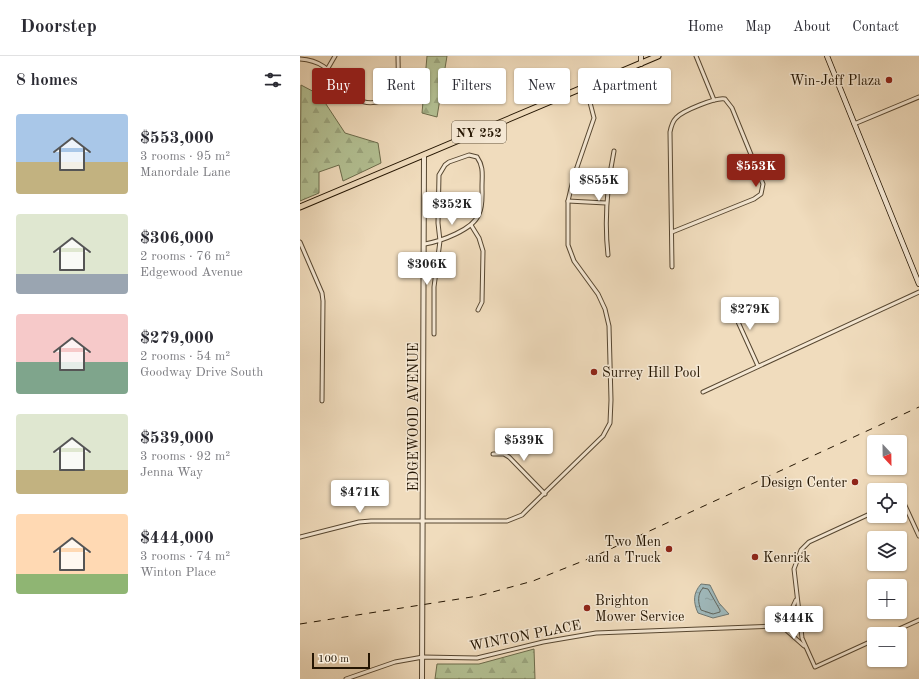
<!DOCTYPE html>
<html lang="en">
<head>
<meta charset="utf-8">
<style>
  body { margin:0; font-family:"Old Standard TT",serif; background:#f2f2f3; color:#2b2b33; height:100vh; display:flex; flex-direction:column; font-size:15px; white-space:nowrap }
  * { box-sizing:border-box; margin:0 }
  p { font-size:13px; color:#7c7c81 }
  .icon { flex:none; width:22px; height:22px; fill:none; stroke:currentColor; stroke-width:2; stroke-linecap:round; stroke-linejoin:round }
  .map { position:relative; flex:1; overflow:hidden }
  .panel { display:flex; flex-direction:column; background:#fff; width:300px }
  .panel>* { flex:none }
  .banner { position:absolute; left:12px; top:12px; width:380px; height:36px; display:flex; gap:8px }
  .needle { width:26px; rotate:158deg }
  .tools { position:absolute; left:567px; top:379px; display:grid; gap:8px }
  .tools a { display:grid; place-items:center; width:40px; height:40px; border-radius:4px; background:#fff; box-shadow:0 1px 3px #0004; font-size:20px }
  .scale { position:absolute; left:12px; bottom:10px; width:58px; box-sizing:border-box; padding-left:4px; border:2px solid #241502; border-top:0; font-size:11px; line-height:14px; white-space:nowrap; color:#241502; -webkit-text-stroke:3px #f5e8d4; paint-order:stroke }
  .price { position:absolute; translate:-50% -34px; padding:0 9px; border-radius:4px; background:#fff; color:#222; font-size:13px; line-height:26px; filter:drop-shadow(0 1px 2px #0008) }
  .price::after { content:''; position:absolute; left:50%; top:24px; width:12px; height:9px; margin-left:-6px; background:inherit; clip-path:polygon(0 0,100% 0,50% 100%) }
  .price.active { background:#8f2418; color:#fff }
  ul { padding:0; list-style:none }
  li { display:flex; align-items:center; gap:12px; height:100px; padding:0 16px }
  li span { display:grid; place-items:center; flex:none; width:112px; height:80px; border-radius:4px; color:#555 }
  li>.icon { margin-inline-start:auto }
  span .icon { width:48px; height:48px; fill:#fffc; stroke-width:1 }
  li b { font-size:17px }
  h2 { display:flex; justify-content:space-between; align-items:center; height:48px; padding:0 16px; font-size:17px }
  .tag { padding:0 14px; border-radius:4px; background:#fff; box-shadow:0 1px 3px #0004; font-size:14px; line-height:36px }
  .tag.active { background:#8f2418; color:#fff }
  header { display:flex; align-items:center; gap:24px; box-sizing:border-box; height:56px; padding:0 20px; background:#fff; border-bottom:1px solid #e1e1e2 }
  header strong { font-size:19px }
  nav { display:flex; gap:22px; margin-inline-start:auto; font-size:14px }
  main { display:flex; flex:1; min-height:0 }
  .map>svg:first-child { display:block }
  .forest { fill:url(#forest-firs); stroke:#6c6c4c }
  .water { fill:url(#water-ripples); stroke:#6e7772 }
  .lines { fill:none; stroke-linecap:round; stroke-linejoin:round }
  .shore { stroke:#62675f; stroke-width:1 }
  .minor-casing { stroke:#574731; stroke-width:5 }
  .tertiary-casing { stroke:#574731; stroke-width:6 }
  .secondary-casing { stroke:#241502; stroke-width:6 }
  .primary-casing { stroke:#241502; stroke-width:7 }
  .minor { stroke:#f5e8d4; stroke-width:3 }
  .tertiary { stroke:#f5e8d4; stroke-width:4 }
  .secondary { stroke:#f5e8d4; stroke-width:4.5 }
  .primary { stroke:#f0dcbd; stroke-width:5 }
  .rail { stroke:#241502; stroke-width:1; stroke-dasharray:7 7; stroke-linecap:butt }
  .poi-dot { fill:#8f2418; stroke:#f5e8d4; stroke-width:1.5 }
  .labels { text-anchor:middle; stroke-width:3; stroke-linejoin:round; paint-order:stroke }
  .shield { fill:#f5e8d4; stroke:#635441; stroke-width:1 }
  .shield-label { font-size:13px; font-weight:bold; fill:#241502 }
  .poi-label { font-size:14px; fill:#241502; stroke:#f5e8d4; text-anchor:end }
  .street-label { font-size:14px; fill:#241502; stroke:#f5e8d4 }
</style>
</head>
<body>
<header>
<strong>Doorstep</strong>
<nav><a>Home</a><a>Map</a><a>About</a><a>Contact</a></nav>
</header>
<main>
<section class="panel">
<h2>8 homes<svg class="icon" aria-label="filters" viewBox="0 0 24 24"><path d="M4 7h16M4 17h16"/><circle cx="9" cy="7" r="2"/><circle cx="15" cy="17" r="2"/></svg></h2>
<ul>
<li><span style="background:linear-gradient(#a9c7e8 60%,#c2b280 0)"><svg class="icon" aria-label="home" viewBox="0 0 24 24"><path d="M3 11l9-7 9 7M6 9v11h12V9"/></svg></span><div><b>$553,000</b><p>3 rooms · 95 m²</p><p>Manordale Lane</p></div></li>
<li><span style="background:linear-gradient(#dfe7d0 75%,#9aa5b1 0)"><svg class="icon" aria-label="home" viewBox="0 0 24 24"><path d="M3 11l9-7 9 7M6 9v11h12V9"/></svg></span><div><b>$306,000</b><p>2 rooms · 76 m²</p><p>Edgewood Avenue</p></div></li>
<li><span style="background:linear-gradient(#f6c9c9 60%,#7fa58c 0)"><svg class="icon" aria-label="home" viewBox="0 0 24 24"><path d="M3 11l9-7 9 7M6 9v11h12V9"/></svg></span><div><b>$279,000</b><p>2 rooms · 54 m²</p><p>Goodway Drive South</p></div></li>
<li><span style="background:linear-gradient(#dfe7d0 70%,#c2b280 0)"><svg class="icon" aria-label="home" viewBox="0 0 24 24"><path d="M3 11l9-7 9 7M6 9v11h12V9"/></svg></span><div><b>$539,000</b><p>3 rooms · 92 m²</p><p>Jenna Way</p></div></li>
<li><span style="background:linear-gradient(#ffd9b3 75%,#8fb573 0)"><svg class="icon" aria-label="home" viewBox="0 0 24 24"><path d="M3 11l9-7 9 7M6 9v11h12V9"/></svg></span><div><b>$444,000</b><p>3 rooms · 74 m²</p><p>Winton Place</p></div></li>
</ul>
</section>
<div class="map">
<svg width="619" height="623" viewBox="0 0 619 623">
  <defs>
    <pattern id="forest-firs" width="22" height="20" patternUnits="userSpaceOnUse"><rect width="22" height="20" fill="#b4c295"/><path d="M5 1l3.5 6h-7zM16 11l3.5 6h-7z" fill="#9ba67f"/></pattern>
    <pattern id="water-ripples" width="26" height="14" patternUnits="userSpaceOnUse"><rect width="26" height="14" fill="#9fb9bc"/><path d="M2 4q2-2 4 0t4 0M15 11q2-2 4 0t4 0" fill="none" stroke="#899ea0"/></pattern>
  </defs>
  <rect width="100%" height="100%" fill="#f0dcbd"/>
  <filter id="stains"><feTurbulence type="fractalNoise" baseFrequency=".005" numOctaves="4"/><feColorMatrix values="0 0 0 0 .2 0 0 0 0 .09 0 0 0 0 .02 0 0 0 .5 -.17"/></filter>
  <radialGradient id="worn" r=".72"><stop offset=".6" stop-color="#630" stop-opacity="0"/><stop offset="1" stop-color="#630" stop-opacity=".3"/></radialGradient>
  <g class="forest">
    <path d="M127,0H147L137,61L122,57Z"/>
    <path d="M1,29L20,39L45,77L78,87L81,107L43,125L39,109L19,116V137L0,145Z"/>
    <path d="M234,593L235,623H135L137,608H179Z"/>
  </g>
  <path class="water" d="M401,528L410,529L419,547L429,558L413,562L398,557C393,546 393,537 401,528Z"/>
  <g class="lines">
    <path class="shore" d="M403,532L408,533L420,554V556L413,558L401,554C398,547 397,538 403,532Z"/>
    <defs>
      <g id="minor">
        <path d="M396,0L414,44"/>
        <path d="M0,3C32,5 34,27 56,42C70,52 93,45 97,28C99,19 98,9 98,0"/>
        <path d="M28,12L35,0"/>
        <path d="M554,68L619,41"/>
        <path d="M268,145L306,147"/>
        <path d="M171,169L179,182L183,195L182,246L178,254"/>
        <path d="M372,176L454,143L461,138L463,128L432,52L425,43C416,41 382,55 376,62C372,66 371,71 370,76L372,211"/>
        <path d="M0,186L22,237L23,245L22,345"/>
        <path d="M125,188C141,185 173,174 179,158C183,150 182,139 182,131C182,119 184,111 177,101L169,99L149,106L145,109L139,119L138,167L140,185L134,231V278"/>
        <path d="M308,199C304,163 307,130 314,95"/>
        <path d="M429,246L458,310"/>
        <path d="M403,336L619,236"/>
        <path d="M193,398H204L209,401L245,438"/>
        <path d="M600,444L602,443L619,480"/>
        <path d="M574,456L509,486L501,494L494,513L502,582L515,611L574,584"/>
        <path d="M0,481L59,466L71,465H207L222,459L228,453L303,380L310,367L311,344L309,270L305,253L298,238L274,205L268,189V145L274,120L294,62L286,31"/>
        <path d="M478,570L486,574L504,590"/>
        <path d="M478,570L490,557L496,544"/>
        <path d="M588,578L619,564"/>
        <path d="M46,623L95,606L123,601L177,602L243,586L296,577L500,569"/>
      </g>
      <g id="tertiary">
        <path d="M341,0V8"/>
        <path d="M122,623L124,100"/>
      </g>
      <path id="secondary" d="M527,0L619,228"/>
      <path id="primary" d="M0,151L358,0"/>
    </defs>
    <use href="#minor" class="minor-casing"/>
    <use href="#tertiary" class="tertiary-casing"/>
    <use href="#secondary" class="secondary-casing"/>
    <use href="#primary" class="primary-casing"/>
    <use href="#minor" class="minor"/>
    <use href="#tertiary" class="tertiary"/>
    <use href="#secondary" class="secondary"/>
    <use href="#primary" class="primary"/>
    <path class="rail" d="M0,568L178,540L233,525L293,501L619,351"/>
  </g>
  <g class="poi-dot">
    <circle cx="589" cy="24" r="4"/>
    <circle cx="294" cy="316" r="4"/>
    <circle cx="555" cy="426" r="4"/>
    <circle cx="369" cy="493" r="4"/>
    <circle cx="455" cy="501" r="4"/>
    <circle cx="287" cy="552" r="4"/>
  </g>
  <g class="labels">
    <rect class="shield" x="152" y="65" width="54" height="22" rx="3"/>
    <g class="shield-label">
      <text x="179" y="81">NY 252</text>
    </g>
    <g class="poi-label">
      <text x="581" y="29">Win-Jeff Plaza</text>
      <text x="302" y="321" text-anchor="start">Surrey Hill Pool</text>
      <text x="547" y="431">Design Center</text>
      <text x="361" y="490">Two Men<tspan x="361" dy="16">and a Truck</tspan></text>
      <text x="463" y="506" text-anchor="start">Kenrick</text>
      <text x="295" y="549" text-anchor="start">Brighton<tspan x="295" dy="16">Mower Service</tspan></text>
    </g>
    <g class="street-label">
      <text transform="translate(113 361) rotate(-90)" y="5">EDGEWOOD AVENUE</text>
      <text transform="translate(225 579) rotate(-11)" y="5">WINTON PLACE</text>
    </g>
  </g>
  <rect width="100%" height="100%" filter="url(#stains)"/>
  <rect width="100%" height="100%" fill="url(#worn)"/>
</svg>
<div class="tools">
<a><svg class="needle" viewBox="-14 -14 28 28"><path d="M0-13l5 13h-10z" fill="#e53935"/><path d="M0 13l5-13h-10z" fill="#7c7c81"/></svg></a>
<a><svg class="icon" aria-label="locate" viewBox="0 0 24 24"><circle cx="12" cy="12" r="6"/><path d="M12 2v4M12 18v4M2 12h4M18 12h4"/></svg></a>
<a><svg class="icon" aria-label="layers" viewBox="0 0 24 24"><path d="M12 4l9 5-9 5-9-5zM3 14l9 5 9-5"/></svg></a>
<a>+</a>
<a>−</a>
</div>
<div class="scale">100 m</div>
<b class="price active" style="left:456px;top:132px">$553K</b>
<b class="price" style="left:299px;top:146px">$855K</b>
<b class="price" style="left:152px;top:170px">$352K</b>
<b class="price" style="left:127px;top:230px">$306K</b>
<b class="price" style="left:450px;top:275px">$279K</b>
<b class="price" style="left:224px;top:406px">$539K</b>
<b class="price" style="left:60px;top:458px">$471K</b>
<b class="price" style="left:494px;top:584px">$444K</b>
<div class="banner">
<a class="tag active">Buy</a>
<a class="tag">Rent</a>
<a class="tag">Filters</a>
<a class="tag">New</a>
<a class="tag">Apartment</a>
</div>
</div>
</main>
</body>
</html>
